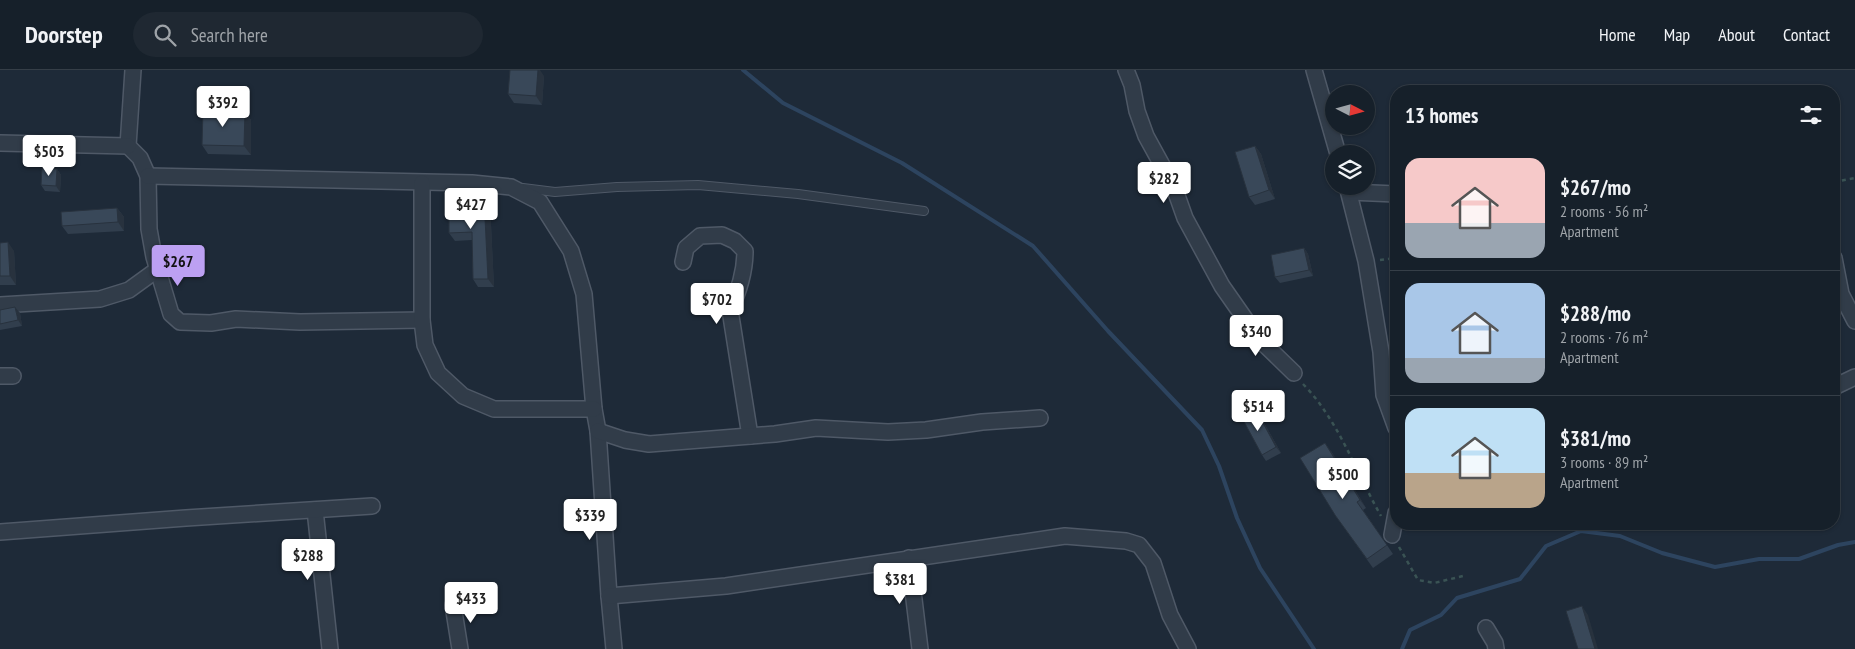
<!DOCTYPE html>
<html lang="en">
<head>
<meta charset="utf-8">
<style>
  body { margin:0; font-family:"PT Sans Narrow",sans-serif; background:#1f2832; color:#f1f3f6; height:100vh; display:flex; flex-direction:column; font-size:19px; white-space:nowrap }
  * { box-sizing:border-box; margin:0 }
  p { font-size:16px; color:#9ea3a8 }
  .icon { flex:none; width:28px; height:28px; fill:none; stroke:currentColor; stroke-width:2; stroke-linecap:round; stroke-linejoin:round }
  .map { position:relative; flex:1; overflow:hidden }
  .side { position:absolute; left:1390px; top:15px; width:450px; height:445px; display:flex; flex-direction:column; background:#16202a; border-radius:20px; box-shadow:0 1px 4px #0004,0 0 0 1px #353e47 }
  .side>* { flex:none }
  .needle { width:32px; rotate:96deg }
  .fabs { position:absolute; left:1325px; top:15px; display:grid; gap:10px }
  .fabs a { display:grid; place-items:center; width:50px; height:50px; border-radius:50%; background:#16202a; box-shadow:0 1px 4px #0004,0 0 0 1px #353e47; font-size:25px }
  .price { position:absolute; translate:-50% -42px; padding:0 11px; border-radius:5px; background:#fff; color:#222; font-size:16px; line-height:32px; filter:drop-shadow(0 1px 2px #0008) }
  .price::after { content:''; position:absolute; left:50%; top:30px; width:15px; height:11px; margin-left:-8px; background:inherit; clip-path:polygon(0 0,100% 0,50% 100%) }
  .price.active { background:#bca0f2; color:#111 }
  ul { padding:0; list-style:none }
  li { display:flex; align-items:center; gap:15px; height:125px; padding:0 15px }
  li+li { border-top:1px solid #353e47 }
  li span { display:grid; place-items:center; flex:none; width:140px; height:100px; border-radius:15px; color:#555 }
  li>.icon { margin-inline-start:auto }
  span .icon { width:60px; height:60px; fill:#fffc; stroke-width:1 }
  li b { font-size:21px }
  h2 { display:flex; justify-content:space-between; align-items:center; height:60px; padding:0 15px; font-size:21px }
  header { display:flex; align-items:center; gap:30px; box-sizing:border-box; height:70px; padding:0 25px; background:#16202a; border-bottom:1px solid #353e47 }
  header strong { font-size:24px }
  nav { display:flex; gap:28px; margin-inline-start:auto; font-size:18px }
  .search { width:350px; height:45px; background:#1f2832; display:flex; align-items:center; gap:12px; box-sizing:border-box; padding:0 18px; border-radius:28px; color:#9ea3a8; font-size:19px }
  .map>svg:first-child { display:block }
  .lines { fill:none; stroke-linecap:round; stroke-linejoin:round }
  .stream { stroke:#2d445f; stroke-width:4 }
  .lane-casing { stroke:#4f5967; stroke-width:10 }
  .street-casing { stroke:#4f5967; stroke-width:18 }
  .path { stroke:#3a5354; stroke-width:2.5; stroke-dasharray:4 4; stroke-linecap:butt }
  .lane { stroke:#313c49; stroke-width:8 }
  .street { stroke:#313c49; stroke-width:15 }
  .wall { fill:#313e4d }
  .shaded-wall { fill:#28323e }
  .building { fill:#394859; stroke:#28323e }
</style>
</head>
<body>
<header>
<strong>Doorstep</strong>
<div class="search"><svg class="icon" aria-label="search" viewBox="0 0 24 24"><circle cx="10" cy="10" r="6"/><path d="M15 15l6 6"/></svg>Search here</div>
<nav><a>Home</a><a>Map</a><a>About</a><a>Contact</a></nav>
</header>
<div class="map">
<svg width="1855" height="579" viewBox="0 0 1855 579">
  <rect width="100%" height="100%" fill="#1e2a38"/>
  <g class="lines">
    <g class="stream">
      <path d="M743,0L783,33L902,93L1033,176L1108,261L1202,360L1219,396L1237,448L1260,498L1314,579"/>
      <path d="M1402,579L1410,560L1441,545L1457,528L1520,509L1546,476L1581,461L1620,466L1662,483L1715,497L1759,489H1799L1838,475L1855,472"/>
    </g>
    <defs>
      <path id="lane" d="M523,118L555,122L617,117L698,115L798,124L924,141"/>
      <g id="street">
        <path d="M133,0L128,76L140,88L148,106L149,159L154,187L171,244L180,252L211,253L236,249L300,252L422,250"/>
        <path d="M1126,0L1132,15L1137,41L1146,66L1174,117L1185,148L1222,216L1259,269L1294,303"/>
        <path d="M1314,0L1338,84"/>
        <path d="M0,73L128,76"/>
        <path d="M148,106L472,113L511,117L540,132L571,181L584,224L594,339L598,361L609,526L614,579"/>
        <path d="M422,113V250L425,275L438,303L463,326L494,339H594"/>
        <path d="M1347,116L1366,191L1381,282L1384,325L1396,358"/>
        <path d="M1349,122L1396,124"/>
        <path d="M1834,188L1841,224L1855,251"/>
        <path d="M683,192L686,178L700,166L722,165L735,171L745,181C745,202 739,221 730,240L750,366"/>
        <path d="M0,235L100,229L129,220L158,199"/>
        <path d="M0,306H13"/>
        <path d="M1834,317L1855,307"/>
        <path d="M598,361L625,370L649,374L775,364L816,358L888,362L926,360L982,352L1040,348"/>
        <path d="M315,440L330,579"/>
        <path d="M0,462L186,448L372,436"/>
        <path d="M1392,465L1396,443"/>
        <path d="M909,488L920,579"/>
        <path d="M609,526L726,516L1065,466L1126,471L1139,475L1153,493L1170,545L1188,579"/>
        <path d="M453,535L460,579"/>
        <path d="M1486,558L1495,573L1496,579"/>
      </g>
    </defs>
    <use href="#lane" class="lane-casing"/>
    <use href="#street" class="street-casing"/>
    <g class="path">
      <path d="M1834,112L1855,108"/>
      <path d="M1380,190L1396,188"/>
      <path d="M1303,314C1339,351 1356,402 1381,446"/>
      <path d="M1399,477L1418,510L1434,513L1463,506"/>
    </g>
    <use href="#lane" class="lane"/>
    <use href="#street" class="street"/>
  </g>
  <g class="wall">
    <path d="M544,6L542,35L514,33L508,24Z"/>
    <path d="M245,41L251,50V85L208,84L202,75Z"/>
    <path d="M1255,76L1261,84L1275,129L1255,135L1249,127Z"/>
    <path d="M57,99L61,105L60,122L45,121L41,115Z"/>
    <path d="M490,134L494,217H478L473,209L472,170L455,171L449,163Z"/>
    <path d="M117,138L124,147V161L68,164L62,156Z"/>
    <path d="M0,173L14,181L16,215H0Z"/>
    <path d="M1304,178L1308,184L1313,206L1280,213L1275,207Z"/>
    <path d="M0,240L20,243L22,256L0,260Z"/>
    <path d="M1259,344L1281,383L1266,391L1262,385Z"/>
    <path d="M1331,381L1366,438L1363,440L1393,484L1373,498L1335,445Z"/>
  </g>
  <g class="shaded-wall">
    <path d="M538,0H540L544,6L542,35L536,26Z"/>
    <path d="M245,41L251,50V85L244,76Z"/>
    <path d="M1255,76L1261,84L1275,129L1269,120Z"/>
    <path d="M57,99L61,105L60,122L56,116Z"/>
    <path d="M484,127L490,134L494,217L488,209Z"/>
    <path d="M117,138L124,147V161L118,152Z"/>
    <path d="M8,172L14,181L16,215L10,206Z"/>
    <path d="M1304,178L1308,184L1313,206L1309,200Z"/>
    <path d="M15,237L20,243L22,256L18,250Z"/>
    <path d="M1255,338L1259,344L1281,383L1276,377Z"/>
    <path d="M1325,373L1331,381L1366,438L1360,430Z"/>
    <path d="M1582,536L1588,545L1598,579H1595Z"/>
  </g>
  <g class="building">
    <path d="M510,0H538L536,26L508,24Z"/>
    <path d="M203,40L245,41L244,76L202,75Z"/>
    <path d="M1255,76L1269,120L1249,127L1235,82Z"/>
    <path d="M42,98L57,99L56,116L41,115Z"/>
    <path d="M484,127L488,209H473L472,162L449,163V129Z"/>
    <path d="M117,138L118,152L62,156L61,142Z"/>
    <path d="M8,172L10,206H0V173Z"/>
    <path d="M1304,178L1309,200L1275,207L1271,185Z"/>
    <path d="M15,237L18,250L0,254V240Z"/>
    <path d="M1255,338L1276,377L1262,385L1241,346Z"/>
    <path d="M1325,373L1360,430L1357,432L1387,475L1367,489L1335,445L1300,388Z"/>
    <path d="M1582,536L1595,579H1578L1566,541Z"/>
  </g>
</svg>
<div class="fabs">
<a><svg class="needle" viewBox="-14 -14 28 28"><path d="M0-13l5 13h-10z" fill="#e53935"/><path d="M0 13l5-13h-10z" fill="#9ea3a8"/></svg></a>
<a><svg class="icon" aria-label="layers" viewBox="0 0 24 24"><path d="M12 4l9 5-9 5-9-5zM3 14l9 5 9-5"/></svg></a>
</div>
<b class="price" style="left:223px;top:58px">$392</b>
<b class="price" style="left:49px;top:107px">$503</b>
<b class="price" style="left:1164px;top:134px">$282</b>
<b class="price" style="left:471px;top:160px">$427</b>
<b class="price active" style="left:178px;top:217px">$267</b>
<b class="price" style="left:717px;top:255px">$702</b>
<b class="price" style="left:1256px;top:287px">$340</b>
<b class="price" style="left:1258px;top:362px">$514</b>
<b class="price" style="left:1343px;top:430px">$500</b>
<b class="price" style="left:590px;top:471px">$339</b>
<b class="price" style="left:308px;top:511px">$288</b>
<b class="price" style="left:900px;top:535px">$381</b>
<b class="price" style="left:471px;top:554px">$433</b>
<section class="side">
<h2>13 homes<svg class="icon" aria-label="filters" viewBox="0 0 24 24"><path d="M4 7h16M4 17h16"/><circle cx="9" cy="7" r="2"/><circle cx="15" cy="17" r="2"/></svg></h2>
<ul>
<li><span style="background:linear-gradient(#f6c9c9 65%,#9aa5b1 0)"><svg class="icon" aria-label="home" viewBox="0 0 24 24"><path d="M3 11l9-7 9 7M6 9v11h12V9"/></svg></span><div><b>$267/mo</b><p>2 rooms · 56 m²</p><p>Apartment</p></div></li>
<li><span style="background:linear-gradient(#a9c7e8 75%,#9aa5b1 0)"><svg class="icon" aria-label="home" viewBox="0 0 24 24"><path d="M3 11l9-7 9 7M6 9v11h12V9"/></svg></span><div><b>$288/mo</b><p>2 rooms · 76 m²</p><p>Apartment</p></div></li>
<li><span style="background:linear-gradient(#bfe0f5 65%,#b9a48a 0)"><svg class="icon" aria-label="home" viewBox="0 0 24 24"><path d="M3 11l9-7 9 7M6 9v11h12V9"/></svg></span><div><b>$381/mo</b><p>3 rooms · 89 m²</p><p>Apartment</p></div></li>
</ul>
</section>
</div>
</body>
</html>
